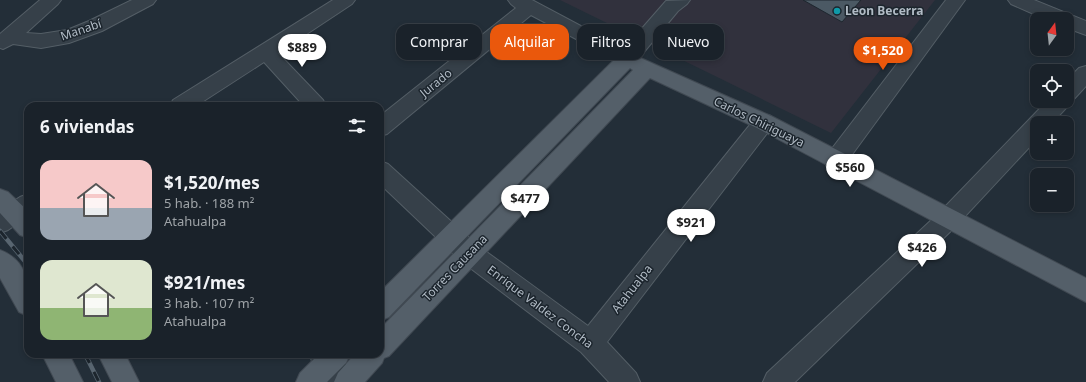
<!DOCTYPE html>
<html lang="es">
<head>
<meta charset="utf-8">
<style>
  body { margin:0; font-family:"Noto Sans",sans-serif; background:#232a32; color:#f1f3f6; height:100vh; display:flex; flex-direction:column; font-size:15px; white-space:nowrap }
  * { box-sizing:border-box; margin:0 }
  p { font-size:13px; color:#9fa4a8 }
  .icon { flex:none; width:22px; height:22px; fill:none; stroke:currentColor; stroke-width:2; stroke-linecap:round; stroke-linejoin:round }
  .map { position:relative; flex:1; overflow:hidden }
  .details { position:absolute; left:24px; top:102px; width:360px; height:256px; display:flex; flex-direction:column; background:#1a222a; border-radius:12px; box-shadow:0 2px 6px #0003,0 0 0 1px #383f47 }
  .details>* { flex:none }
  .banner { position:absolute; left:396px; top:24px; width:380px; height:36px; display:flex; gap:8px }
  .needle { width:26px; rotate:15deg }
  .controls { position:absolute; left:1030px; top:12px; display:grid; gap:8px }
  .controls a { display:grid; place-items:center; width:44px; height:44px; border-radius:8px; background:#1a222a; box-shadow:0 2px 6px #0003,0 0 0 1px #383f47; font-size:20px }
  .price { position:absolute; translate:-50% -34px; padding:0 9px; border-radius:14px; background:#fff; color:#222; font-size:13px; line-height:26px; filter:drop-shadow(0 1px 2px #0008) }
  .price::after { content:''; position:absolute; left:50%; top:24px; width:12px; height:9px; margin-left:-6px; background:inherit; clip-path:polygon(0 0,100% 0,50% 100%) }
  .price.active { background:#ea580c; color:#fff }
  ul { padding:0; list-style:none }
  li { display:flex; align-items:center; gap:12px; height:100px; padding:0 16px }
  li span { display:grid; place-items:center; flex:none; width:112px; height:80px; border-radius:12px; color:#555 }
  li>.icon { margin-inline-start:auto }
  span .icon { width:48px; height:48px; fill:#fffc; stroke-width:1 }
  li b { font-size:17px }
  h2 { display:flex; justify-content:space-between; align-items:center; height:48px; padding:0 16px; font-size:17px }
  .pill { padding:0 14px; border-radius:12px; background:#1a222a; box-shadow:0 2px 6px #0003,0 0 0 1px #383f47; font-size:14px; line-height:36px }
  .pill.active { background:#ea580c; color:#fff }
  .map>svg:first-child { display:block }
  .medical { fill:#31313d }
  .building { fill:#4b5964; stroke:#1e272f }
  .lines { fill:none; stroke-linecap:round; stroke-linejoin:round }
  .minor-casing { stroke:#545e66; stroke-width:2 }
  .major-casing { stroke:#404952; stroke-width:2 }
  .minor { fill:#364049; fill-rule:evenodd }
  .major { fill:#545f69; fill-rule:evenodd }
  .rail-casing { stroke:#586570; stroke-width:4.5 }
  .rail { stroke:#1c252d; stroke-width:3; stroke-dasharray:10; stroke-linecap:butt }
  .culture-dot { fill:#0f9aa8; stroke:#1c252d; stroke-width:1.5 }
  .labels { text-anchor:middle; stroke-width:3; stroke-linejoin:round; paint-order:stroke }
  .poi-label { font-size:12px; font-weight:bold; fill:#b1bbc5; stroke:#1c252d; text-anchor:start }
  .street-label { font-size:12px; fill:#b1bbc5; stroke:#1c252d }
</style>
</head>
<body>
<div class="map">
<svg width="1086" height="382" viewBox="0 0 1086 382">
  <rect width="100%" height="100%" fill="#232e38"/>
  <path class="medical" d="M560,0H935L831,133Z"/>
  <path class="building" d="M803,0H861L842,22Z"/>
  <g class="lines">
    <defs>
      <g id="minor">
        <path d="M40,0H61L58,4L26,33L41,34L67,30L89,21L132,0H156L153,4L102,31L69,43L41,48L13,44L3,49L0,48V34Z"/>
        <path d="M333,0H355L352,4L278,53L323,100L326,106H304L264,62L196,106H170L173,100Z"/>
        <path d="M508,0H532L624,49L666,1L690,0L687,4L678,11L634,64L627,66L531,15L387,134L380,136V116L516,8L511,4Z"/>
        <path d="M946,0H965L843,167L835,170L827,167L824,161L827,155Z"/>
        <path d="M1008,0H1034L1086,21V35L1067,28V19H1045L1011,4Z"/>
        <path d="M1086,66V86L1074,99L1069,100L1067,107L1052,123H1037V139L955,227L795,382H763L767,373L939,213L1047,101H1067V80L1079,68Z"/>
        <path d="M764,114L771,116L774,122L771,128L607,342L636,373L640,382H609L581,352L461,261L380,184V161L388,164L477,245L588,326L757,116Z"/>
        <path d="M28,194V216L8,230L0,233V210L20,197Z"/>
        <path d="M309,354H338L353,373L357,382H328L313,363Z"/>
      </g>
      <g id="major">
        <path d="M627,52L771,116L1086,278V302L757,128L650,78L389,356L384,358L382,363L365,382H334L338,373L355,354H380V329L633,70L630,68L389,317L380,321V292L620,54Z"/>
        <path d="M0,189L8,192L28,211V238L20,235L0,213Z"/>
        <path d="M0,250C31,262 28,288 28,316L19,312L0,278Z"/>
        <path d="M42,354H69L83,382H56Z"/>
        <path d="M98,354H125L139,382H112Z"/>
        <path d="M319,354H350L346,363L327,382H296L300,373Z"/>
      </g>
    </defs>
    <use href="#minor" class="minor-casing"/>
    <use href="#major" class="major-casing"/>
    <use href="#minor" class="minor"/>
    <use href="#major" class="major"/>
    <defs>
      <g id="rail">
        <path d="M0,231L28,265"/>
        <path d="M85,354L99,382"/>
      </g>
    </defs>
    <use href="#rail" class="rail-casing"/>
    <use href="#rail" class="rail"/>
  </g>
  <circle class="culture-dot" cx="837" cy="11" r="4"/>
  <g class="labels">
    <g class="poi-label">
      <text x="845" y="15">Leon Becerra</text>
    </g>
    <g class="street-label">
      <text transform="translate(81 30) rotate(-19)" y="4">Manabí</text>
      <text transform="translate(436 83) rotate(-39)" y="4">Jurado</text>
      <text transform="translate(759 122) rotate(26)" y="4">Carlos Chiriguaya</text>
      <text transform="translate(455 268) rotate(-46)" y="4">Torres Causana</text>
      <text transform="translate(632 289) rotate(-52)" y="4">Atahualpa</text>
      <text transform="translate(540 307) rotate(37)" y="4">Enrique Valdez Concha</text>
    </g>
  </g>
</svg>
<div class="controls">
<a><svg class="needle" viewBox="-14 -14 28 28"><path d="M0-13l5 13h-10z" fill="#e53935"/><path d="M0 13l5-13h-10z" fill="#9fa4a8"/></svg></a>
<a><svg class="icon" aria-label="locate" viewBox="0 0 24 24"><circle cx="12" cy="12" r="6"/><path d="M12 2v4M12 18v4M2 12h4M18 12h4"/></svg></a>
<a>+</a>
<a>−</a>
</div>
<b class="price" style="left:302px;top:68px">$889</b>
<b class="price active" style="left:883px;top:71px">$1,520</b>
<b class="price" style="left:850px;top:188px">$560</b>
<b class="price" style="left:525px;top:219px">$477</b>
<b class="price" style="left:691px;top:243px">$921</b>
<b class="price" style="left:922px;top:268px">$426</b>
<div class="banner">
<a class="pill">Comprar</a>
<a class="pill active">Alquilar</a>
<a class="pill">Filtros</a>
<a class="pill">Nuevo</a>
</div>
<section class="details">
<h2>6 viviendas<svg class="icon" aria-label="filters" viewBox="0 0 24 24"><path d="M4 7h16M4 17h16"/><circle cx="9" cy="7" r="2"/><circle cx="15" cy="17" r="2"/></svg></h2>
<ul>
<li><span style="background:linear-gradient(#f6c9c9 60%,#9aa5b1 0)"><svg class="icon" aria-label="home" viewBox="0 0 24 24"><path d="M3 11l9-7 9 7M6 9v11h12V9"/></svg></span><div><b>$1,520/mes</b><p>5 hab. · 188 m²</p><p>Atahualpa</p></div></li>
<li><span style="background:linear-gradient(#dfe7d0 60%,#8fb573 0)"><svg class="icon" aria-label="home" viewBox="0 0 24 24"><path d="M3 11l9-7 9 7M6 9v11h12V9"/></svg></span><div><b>$921/mes</b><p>3 hab. · 107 m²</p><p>Atahualpa</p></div></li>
</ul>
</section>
</div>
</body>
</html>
